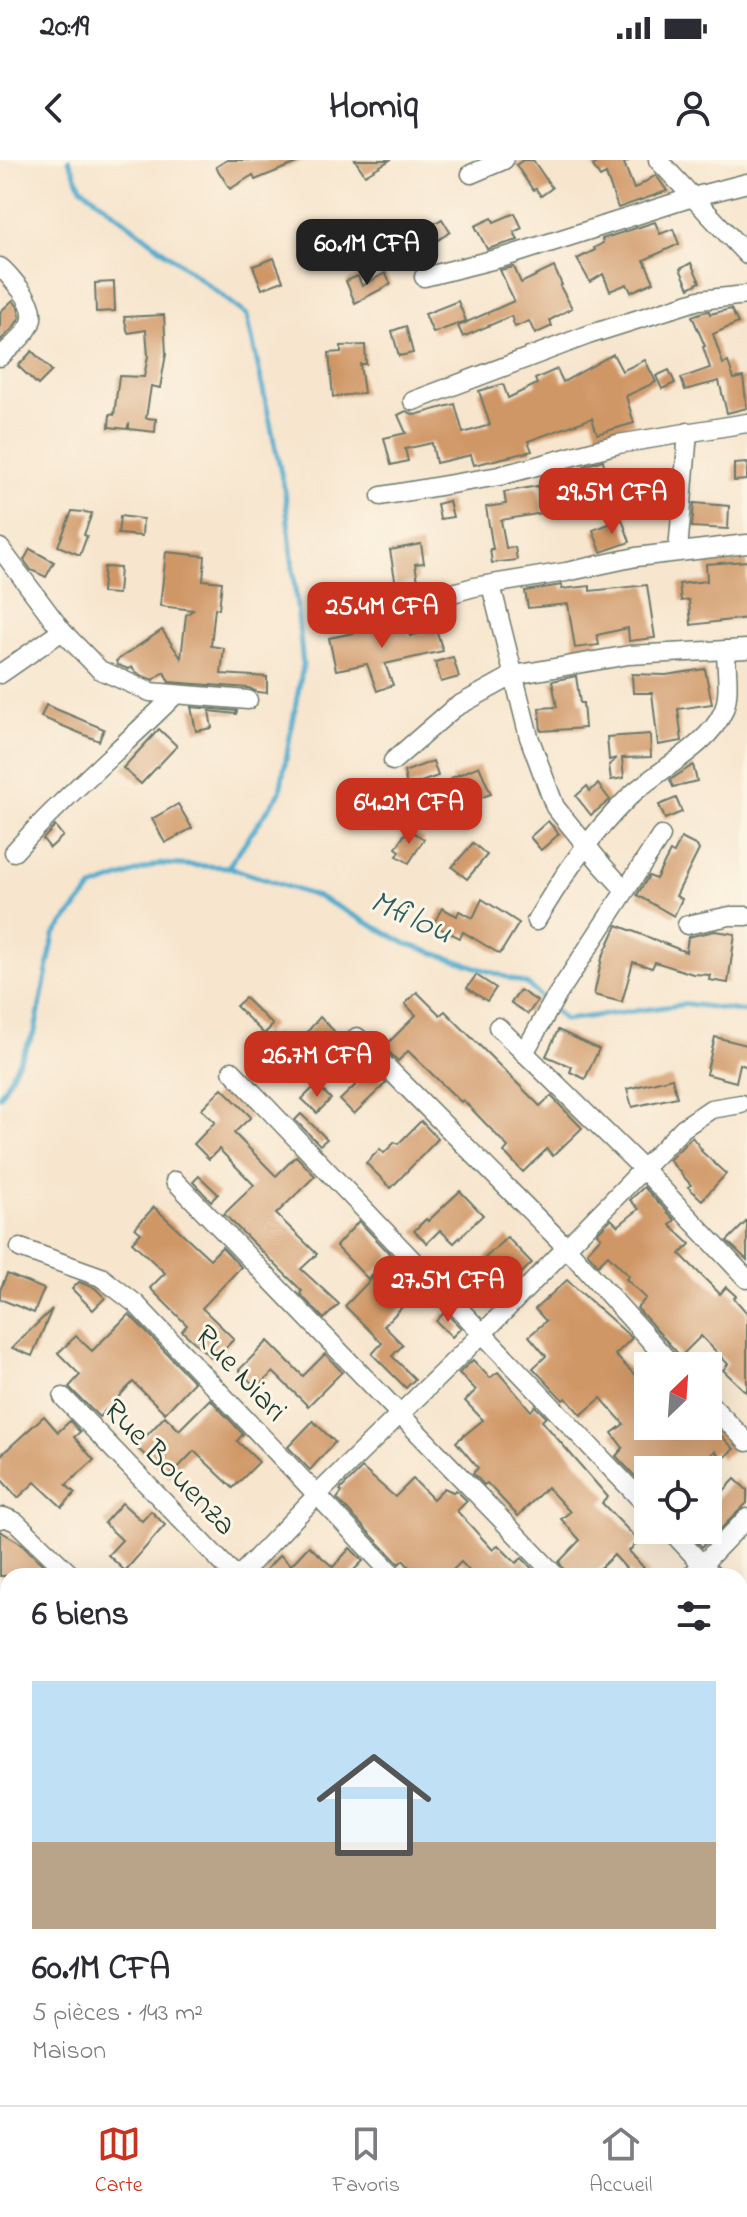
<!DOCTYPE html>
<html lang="fr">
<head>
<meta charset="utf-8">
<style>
  body { margin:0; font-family:"Indie Flower",sans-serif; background:#f7f7f7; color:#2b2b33; height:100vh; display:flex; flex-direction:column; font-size:30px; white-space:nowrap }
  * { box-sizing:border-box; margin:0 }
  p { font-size:26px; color:#7c7c81 }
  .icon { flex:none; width:44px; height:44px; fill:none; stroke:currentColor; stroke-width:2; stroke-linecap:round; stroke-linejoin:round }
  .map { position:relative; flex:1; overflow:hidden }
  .drawer { position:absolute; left:0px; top:1408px; width:748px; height:538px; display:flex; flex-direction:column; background:#fff; border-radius:24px 24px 0 0; box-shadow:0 8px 32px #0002 }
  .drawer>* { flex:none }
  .needle { width:52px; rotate:25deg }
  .controls { position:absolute; left:634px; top:1192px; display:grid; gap:16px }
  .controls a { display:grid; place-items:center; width:88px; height:88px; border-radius:0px; background:#fff; box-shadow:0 8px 32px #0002; font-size:40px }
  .price { position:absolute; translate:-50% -68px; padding:0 18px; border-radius:16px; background:#c8321e; color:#fff; font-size:26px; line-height:52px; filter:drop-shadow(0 2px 4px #0008) }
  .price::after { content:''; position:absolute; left:50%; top:48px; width:24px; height:18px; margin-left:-12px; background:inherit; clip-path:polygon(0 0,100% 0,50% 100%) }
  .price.active { background:#222; color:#fff }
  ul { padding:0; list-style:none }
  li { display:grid; align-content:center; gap:16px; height:424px; padding:0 32px }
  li+li { border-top:2px solid #e1e1e2 }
  li span { display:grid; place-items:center; height:248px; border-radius:0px; color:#555 }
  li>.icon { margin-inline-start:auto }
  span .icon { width:144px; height:144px; fill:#fffc; stroke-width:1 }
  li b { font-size:34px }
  h2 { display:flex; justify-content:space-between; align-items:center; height:96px; padding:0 32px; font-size:34px }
  .status { display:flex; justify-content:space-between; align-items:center; height:56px; padding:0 40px; background:#fff; direction:ltr }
  .status svg { height:22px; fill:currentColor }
  header { display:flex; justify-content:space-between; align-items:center; height:104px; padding:0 32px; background:#fff; font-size:36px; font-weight:700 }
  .menu { display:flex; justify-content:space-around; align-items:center; height:112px; border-top:2px solid #e1e1e2; background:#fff; font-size:22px; color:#7c7c81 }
  .menu a { display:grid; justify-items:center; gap:4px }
  .menu .active { color:#c8321e }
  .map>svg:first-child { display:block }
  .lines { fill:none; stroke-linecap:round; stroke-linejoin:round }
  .stream { stroke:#4fabcd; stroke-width:5 }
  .building { fill:#d09766 }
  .minor-casing { stroke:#6b786a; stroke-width:21 }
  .minor { stroke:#fff; stroke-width:18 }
  .labels { text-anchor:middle; stroke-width:6; stroke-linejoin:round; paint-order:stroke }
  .street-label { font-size:32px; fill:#1f3d34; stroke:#fcf5e5 }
  .water-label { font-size:34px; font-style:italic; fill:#2d5e62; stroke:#fcf5e5 }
</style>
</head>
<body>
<div class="status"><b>20:19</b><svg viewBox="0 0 49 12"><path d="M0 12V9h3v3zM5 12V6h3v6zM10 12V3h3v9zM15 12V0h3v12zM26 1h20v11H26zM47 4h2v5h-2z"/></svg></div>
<header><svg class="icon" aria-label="back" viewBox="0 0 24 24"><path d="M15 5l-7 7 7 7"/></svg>Homiq<svg class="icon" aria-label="person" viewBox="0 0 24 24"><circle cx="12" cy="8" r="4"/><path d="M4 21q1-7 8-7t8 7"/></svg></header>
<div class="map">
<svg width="747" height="1945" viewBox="0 0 747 1945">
  <rect width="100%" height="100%" fill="#fcf5e5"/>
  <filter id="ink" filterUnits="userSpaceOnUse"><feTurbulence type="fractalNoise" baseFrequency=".0125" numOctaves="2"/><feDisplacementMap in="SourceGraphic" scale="16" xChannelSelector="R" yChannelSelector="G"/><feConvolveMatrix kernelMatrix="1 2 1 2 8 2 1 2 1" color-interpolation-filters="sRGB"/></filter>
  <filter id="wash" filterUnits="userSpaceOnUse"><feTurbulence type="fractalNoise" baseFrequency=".006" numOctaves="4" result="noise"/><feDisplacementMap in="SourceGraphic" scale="32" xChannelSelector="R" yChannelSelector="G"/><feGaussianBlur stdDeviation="1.8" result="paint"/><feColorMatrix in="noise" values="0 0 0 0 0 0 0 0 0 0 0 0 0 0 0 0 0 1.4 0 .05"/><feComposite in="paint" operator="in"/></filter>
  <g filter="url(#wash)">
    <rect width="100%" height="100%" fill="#f7e5cd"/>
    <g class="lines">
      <g class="stream">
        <path d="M69,0L81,27L247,155L285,332L303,505L280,632L228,707"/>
        <path d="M554,850L564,860L688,844L747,852"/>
        <path d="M0,936L35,871L54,775L92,728L158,704L228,707L321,738L407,784L527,824L547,843"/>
        <path d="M0,1938L5,1945"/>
      </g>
    </g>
    <g id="blocks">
      <g class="building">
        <path d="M227,0H304L255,20L253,15L230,29L216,7Z"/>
        <path d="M355,0H390L365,15Z"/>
        <path d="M523,0H533L552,28L541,36L536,29L533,30L516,5Z"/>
        <path d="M600,0H630L624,3L634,29L656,15L667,31L618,48L606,14L600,17L593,6Z"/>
        <path d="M515,53L522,68L514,72L518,80L487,89L475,66L492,58L494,62Z"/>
        <path d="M442,59L450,72L438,80L429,67Z"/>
        <path d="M655,62L660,74L673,69L679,84L644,100L654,122L631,132L627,124L610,131L603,114L590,122L577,99L595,90L594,88L603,83L602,79Z"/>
        <path d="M274,98L283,121L262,129L253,106Z"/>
        <path d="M691,103L700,122L689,128L680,109Z"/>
        <path d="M514,107L521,123L554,107L562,125L560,126L572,148L550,160L552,166L535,174L529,161L515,167L511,156L463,177L458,166L514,141L500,110Z"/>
        <path d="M385,113L391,124L355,143L346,121L358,116L362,126Z"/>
        <path d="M114,122L115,151L96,152L95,123Z"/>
        <path d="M13,140L18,147L20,157L14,167L0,181V152Z"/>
        <path d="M458,141L466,161L433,173L425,154Z"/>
        <path d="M731,149L738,163L713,174L723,204L728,202L734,219L743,217L747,248L727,253L719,221L685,230L681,218L710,208L703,187L705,186L692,156L703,152L709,151L710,154Z"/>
        <path d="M164,155L166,194L160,228L151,226L146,258L156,259L155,272L129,269V263L127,269L109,267L110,254L114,255L119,216L144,217L148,196L146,170L128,173L124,157Z"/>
        <path d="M406,166L413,193L399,196L392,171Z"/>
        <path d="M365,185L366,204H360L364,233L333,237L329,193L341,192V186Z"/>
        <path d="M32,191L52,211L38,225L18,206Z"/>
        <path d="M613,194L622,211L645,200L656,222L626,236L634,263L597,274L592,258L528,281L532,291L474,305L471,295L436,303L432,283L405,289L408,301L391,305L384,278L406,273L398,255L406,251L415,255L455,244L463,273L490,265L479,231L503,224L508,238L537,224L535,219L557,209L563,222Z"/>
        <path d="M669,210L675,223L662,229L656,216Z"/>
        <path d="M603,300L611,338L591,342L584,306Z"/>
        <path d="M747,303V320L734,321V304Z"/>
        <path d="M538,326L543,353L501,360L506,388L515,387L517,400L492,403L490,389H493L486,347L506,344L504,332Z"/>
        <path d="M449,341L453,357L440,359L437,344Z"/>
        <path d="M694,343L729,346L728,369L692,367Z"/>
        <path d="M72,351L92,353L84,375L87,376L80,395L58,386Z"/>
        <path d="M120,356L143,359L142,376L118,374Z"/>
        <path d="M622,359L630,382L601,392L593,370Z"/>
        <path d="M421,384L424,403L415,404L418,421L396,425L390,390Z"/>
        <path d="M30,389L54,402L46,417L31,410L24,400Z"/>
        <path d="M166,392L205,396L203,420L222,422L219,449L215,448L211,486L224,488L221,514L267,517V533L257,532L249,528L169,522L164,512L153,520L136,513L132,507L128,509L118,505L116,501L162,470L181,498L186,455L193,450L160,446Z"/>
        <path d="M747,401V458L691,465L689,440L681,441L679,424L707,421L706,404Z"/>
        <path d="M104,407L120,408L118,434L102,433Z"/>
        <path d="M562,425V429L590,426V431L647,425L655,478L629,481L628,468L597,475L599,485L575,488L568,444L528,448L525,431Z"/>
        <path d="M407,462L410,476L436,469L443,491L385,504L393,525L377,531L367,504L336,510L329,478Z"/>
        <path d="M453,497L459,517L441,522L435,502Z"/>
        <path d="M705,509L712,544L678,549L682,581L658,585L652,533H633L632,514L666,515Z"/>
        <path d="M576,516L580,543H583L585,568L541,571L539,548L557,547L552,521Z"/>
        <path d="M46,545L104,569L99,581L41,557Z"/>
        <path d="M191,547L237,551L236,554L209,551L212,568L196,571Z"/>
        <path d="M159,569L177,586L141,624L123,608Z"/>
        <path d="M650,574L651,597L622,598L624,618L611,620L609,605L617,598L609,600L607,577Z"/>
        <path d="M433,601L438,616L407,627L404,612Z"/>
        <path d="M693,605L697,621L673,627L670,620Z"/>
        <path d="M479,606L491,634L462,645L451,618Z"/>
        <path d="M598,624L610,640L591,655L576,636L587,626L590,631Z"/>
        <path d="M676,638L682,652L665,659L659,645Z"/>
        <path d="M178,644L192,668L165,683L152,659Z"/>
        <path d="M548,661L559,674L541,690L530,677Z"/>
        <path d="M55,666L63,676L50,688L43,679Z"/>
        <path d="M408,669L424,679L409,703L397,696L400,691L396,688Z"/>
        <path d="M681,678L697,686L699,690L676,736L682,739L674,756L637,735L649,716L656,719L670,692L674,693Z"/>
        <path d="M473,683L487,695L467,719L452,707Z"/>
        <path d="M482,739L519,763L500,794L463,772L460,778L433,765L442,748L457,756L459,751L473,758Z"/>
        <path d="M617,765L686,792L688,777L715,771L735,774L728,823L709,820L710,815L693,814L655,802L652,808L633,802L622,842L594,835L602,798Z"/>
        <path d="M476,815L496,828L487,841L467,828Z"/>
        <path d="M520,830L537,841L528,854L511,843Z"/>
        <path d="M417,832L440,855L445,851L540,946L551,936L582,968L553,996L547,989L523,1012L504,992L508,987L463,940L461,942L408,891L398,901L384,887L416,855L405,844Z"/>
        <path d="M245,838L273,865L264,874L236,846Z"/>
        <path d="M320,857L340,877L327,890L325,887L310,902L305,898L281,922L254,895L275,874L292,890Z"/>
        <path d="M558,870L599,889L585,919L570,912L572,907L546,896Z"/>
        <path d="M715,877L747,885V907L740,904L736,922L706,914Z"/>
        <path d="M372,909L386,923L354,954L340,940Z"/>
        <path d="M672,918L677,937L632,947L627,929Z"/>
        <path d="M317,924L331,939L317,953L302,939Z"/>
        <path d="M222,928L251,957L234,973L276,1016L296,996L315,1016L276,1054L317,1094L301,1109L339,1144L324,1159L300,1134L302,1131L224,1054L254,1025L219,989L209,999L194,984L215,962L201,949Z"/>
        <path d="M301,954L327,979L320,985L295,960Z"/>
        <path d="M421,961L438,979L391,1028L366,1003L380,989L384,993L395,982L398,984Z"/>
        <path d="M692,977L702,990L701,991L726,1014L702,1040L688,1027L691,1025L669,1000Z"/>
        <path d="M199,1016L218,1034L211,1041L193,1022Z"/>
        <path d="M644,1027L675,1060L670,1065L690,1084L680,1094L720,1134L726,1127L736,1136L734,1138L747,1153V1233L723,1210L728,1204L701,1176L682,1195L692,1206H685L682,1198L637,1148L646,1138L626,1119L629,1116L608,1095L598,1105L587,1092L601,1077L597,1073L611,1059L618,1066L639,1049L630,1040Z"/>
        <path d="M460,1031L483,1055L454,1083L440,1070L427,1083L414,1071L426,1059L428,1061Z"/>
        <path d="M154,1047L210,1099L222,1087L241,1107L202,1148L234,1179L214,1200L182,1171L187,1165L150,1128L165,1113L132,1082L141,1073L135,1068Z"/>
        <path d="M359,1061L391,1095L368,1119L336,1086Z"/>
        <path d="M747,1061V1100L727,1081Z"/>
        <path d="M507,1077L532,1103L510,1124L485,1098Z"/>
        <path d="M377,1113L406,1143L384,1166L403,1185L392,1196L415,1219L406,1228L372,1194L382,1183L345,1146Z"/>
        <path d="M7,1114L44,1129L34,1153L0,1139V1130Z"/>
        <path d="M567,1120L632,1178L615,1195L639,1219L648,1210V1266H712L734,1289L722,1299L715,1291L695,1310H648V1330L616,1296L623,1288L612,1273L624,1264L601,1238L581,1255L566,1238L563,1240L533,1208L546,1196L529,1176L546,1161L535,1149Z"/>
        <path d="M79,1122L95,1128L105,1138L93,1150L72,1129Z"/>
        <path d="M52,1149L32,1196L12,1188Z"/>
        <path d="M445,1152L461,1168L452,1177L436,1161Z"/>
        <path d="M129,1154L194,1222L165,1253L133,1222L99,1257L69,1227L80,1215L58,1193L76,1176L92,1191Z"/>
        <path d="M268,1181L303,1216L325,1194L342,1212L308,1246L273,1212L257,1228L239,1210Z"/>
        <path d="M473,1200L490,1218L498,1212L531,1251L535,1246L546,1257L542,1261L608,1337L602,1343L639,1381L629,1391L651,1416H633L614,1395L592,1416H568L559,1402L580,1380L561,1359L570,1352L547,1327L518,1356L487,1323L484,1325L473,1313L478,1308L456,1282L483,1260L465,1241L476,1230L459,1213Z"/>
        <path d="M210,1239L243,1274L237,1281L259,1302L233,1328L194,1291L169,1317L136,1287L165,1256L179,1270Z"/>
        <path d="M44,1256L58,1272L70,1261L80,1272L74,1277L94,1300L66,1325L75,1333L62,1347L35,1322L18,1338L0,1318V1296Z"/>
        <path d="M313,1261L335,1282L310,1310L288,1287Z"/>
        <path d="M362,1308L395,1337L413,1319L433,1339L444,1328L453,1332L456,1330L467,1341L457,1351L493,1390L498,1385L516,1403L522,1398L539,1416H474L461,1402L447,1416H417L403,1400L399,1404L337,1339L342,1332L340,1330Z"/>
        <path d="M735,1319L747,1330V1343L702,1387L688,1372L708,1370V1331L716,1339Z"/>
        <path d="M122,1343L142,1361L151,1351L165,1365L125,1411L108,1395L122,1380L104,1363Z"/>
        <path d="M0,1371L22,1384L42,1404L33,1416H0Z"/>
        <path d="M309,1386L333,1407L350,1388L363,1401L348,1416H260L280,1395L291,1405Z"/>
      </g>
    </g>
  </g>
  <g filter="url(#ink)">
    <use href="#blocks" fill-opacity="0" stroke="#6b786a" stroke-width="2"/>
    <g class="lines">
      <defs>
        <g id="minor">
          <path d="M658,0L747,95"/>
          <path d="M471,14L504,0"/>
          <path d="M0,107C8,113 14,122 21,130C47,162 23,175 0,197"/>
          <path d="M424,117L508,96L693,37L747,23"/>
          <path d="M413,241L588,175L699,140L747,135"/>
          <path d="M381,336L499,316L618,284L747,263"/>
          <path d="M0,388L62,471L100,510L150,532L248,540"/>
          <path d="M678,391L688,272"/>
          <path d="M491,425L529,577L555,647L603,706L624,729"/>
          <path d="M357,460L474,427L566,412L636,397L747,384"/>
          <path d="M0,514L62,471"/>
          <path d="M393,601L454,548L514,515L629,495L747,489"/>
          <path d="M14,692C64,636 122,588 175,535"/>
          <path d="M536,761C564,714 589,677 628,638C655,611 708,587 723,552C731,534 726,509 726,490"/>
          <path d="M687,765L730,756H747"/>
          <path d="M498,867L642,1008L747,1119"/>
          <path d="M357,877L566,1087L673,1206"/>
          <path d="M524,893L554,840L661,676"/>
          <path d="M232,911L648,1347"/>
          <path d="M175,1021L556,1416"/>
          <path d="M20,1088L101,1117L136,1144L394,1416"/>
          <path d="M63,1237L235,1416"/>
          <path d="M708,1242L747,1282"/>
          <path d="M0,1359L4,1357L16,1362L72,1416"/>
          <path d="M670,1370L713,1416"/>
          <path d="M239,1416L317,1335L484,1172L683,968L711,949L741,944"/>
          <path d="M691,1416L747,1358"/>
          <path d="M740,1444L747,1452"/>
          <path d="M0,1523L8,1527"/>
          <path d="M740,1611L747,1618"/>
          <path d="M0,1639L8,1635"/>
          <path d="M0,1668L8,1690"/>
          <path d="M740,1780L747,1788"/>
          <path d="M740,1826L747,1818"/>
          <path d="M0,1899L8,1909"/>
          <path d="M128,1938L132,1945"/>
          <path d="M245,1938L249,1945"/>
          <path d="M386,1938L391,1945"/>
          <path d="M574,1938L581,1945"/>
          <path d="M731,1938L738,1945"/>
          <path d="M37,1945L52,1938"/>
          <path d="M626,1945L633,1938"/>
        </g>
      </defs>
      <use href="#minor" class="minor-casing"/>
      <use href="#minor" class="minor"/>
    </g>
  </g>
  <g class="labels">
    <g class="street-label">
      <text transform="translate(242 1212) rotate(47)" y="11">Rue Niari</text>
      <text transform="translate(171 1306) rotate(46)" y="11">Rue Bouenza</text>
    </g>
    <g class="water-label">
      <text transform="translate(412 755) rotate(24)" y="12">Mfilou</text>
    </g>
  </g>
</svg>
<div class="controls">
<a><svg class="needle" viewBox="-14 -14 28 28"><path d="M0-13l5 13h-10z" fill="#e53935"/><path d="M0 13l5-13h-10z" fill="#7c7c81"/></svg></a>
<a><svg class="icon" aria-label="locate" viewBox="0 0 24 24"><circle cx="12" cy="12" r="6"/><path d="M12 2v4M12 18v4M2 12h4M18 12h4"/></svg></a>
</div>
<b class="price active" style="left:367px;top:127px">60.1M CFA</b>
<b class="price" style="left:612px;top:376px">29.5M CFA</b>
<b class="price" style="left:382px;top:490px">25.4M CFA</b>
<b class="price" style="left:409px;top:686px">64.2M CFA</b>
<b class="price" style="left:317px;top:939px">26.7M CFA</b>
<b class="price" style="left:448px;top:1164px">27.5M CFA</b>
<section class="drawer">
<h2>6 biens<svg class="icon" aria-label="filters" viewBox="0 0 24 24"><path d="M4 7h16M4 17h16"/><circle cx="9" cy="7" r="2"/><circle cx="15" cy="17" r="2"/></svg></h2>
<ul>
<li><span style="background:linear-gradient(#bfe0f5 65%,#b9a48a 0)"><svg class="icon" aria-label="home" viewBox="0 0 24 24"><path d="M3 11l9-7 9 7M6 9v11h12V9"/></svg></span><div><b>60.1M CFA</b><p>5 pièces · 143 m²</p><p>Maison</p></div></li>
</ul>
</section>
</div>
<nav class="menu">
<a class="active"><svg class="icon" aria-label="map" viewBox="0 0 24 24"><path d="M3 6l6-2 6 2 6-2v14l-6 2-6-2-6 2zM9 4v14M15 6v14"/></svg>Carte</a>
<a><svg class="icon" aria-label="saved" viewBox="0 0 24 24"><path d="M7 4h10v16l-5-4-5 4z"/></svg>Favoris</a>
<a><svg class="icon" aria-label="home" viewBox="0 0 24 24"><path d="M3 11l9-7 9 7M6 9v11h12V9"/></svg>Accueil</a>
</nav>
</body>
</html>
